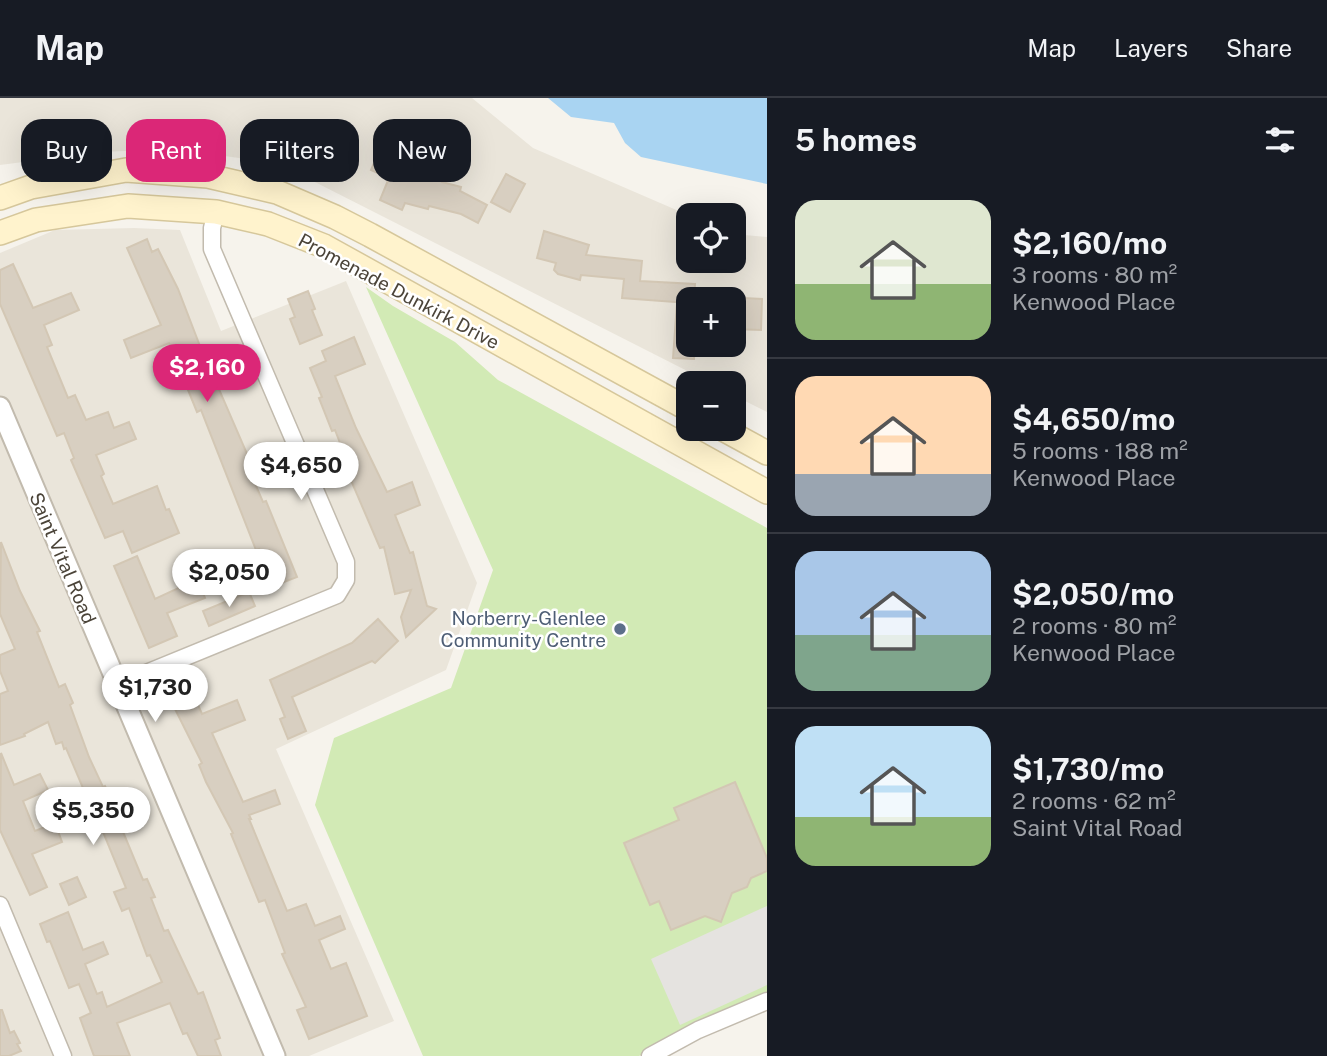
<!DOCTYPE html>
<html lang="en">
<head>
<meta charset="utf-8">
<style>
  body { margin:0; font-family:"Public Sans",sans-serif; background:#20242c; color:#f1f3f6; height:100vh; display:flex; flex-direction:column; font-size:26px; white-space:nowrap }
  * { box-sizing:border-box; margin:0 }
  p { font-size:23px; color:#9ea1a6 }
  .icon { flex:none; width:38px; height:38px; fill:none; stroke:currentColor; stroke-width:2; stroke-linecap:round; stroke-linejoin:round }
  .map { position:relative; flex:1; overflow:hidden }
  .details { display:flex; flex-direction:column; background:#171b24; width:560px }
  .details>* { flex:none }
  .banner { position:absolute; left:21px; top:21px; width:640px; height:63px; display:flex; gap:14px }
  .tools { position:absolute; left:676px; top:105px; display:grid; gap:14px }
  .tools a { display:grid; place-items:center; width:70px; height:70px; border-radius:14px; background:#171b24; box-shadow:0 7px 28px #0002; font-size:35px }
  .price { position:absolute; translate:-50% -60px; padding:0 16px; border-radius:24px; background:#fff; color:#222; font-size:23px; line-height:46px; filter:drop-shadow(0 2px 4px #0008) }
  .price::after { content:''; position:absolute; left:50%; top:42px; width:21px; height:16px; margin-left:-10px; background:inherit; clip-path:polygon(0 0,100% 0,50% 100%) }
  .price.current { background:#db2777; color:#fff }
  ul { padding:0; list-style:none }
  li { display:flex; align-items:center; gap:21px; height:175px; padding:0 28px }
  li+li { border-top:2px solid #363941 }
  li span { display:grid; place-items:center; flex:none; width:196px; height:140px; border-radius:21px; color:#555 }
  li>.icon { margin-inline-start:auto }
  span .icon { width:84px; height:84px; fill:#fffc; stroke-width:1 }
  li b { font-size:30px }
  h2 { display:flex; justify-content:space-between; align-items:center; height:84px; padding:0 28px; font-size:30px }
  .chip { padding:0 24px; border-radius:21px; background:#171b24; box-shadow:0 7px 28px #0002; font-size:24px; line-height:63px }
  .chip.current { background:#db2777; color:#fff }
  header { display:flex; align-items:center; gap:42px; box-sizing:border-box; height:98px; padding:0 35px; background:#171b24; border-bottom:2px solid #363941 }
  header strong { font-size:33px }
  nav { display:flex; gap:38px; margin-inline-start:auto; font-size:24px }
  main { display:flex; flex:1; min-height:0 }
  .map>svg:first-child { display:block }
  .residential { fill:#eae5da; fill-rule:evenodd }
  .green { fill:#d2eab5 }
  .parking { fill:#e5e3e0 }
  .water { fill:#a9d4f2 }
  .building { fill:#d8cfc1; stroke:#d3c7b4; stroke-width:2 }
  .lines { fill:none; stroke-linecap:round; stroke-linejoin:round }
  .minor-casing { stroke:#c2bbae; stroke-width:19 }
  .tertiary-casing { stroke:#c2bbae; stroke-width:23 }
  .secondary-casing { stroke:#d6c79b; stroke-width:26 }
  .minor { stroke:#fff; stroke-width:16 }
  .tertiary { stroke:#fff; stroke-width:19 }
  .secondary { stroke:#fff3cd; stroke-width:23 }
  .service-dot { fill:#5c6f8a; stroke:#fff; stroke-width:2.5 }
  .labels { text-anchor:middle; stroke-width:5; stroke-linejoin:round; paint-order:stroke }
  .street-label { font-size:19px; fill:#4b4439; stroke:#fff }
  .service-label { font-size:19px; fill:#4e5e75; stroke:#fff; text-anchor:end }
</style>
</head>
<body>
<header>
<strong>Map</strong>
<nav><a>Map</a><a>Layers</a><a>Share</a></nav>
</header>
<main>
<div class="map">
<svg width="767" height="958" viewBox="0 0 767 958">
  <rect width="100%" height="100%" fill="#f6f3ec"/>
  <g class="residential">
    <path d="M0,0H472L533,50L688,117V163H733V136L767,139V314L733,297V285H711L309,81L239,60L174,51L100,54L0,67ZM688,201H733V247H688Z"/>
    <path d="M134,130L180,132L221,233L346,183L477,485L446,572L276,651L394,923L309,958H0V155L55,132Z"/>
  </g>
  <path class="green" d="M366,189L393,208L455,244L498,282L767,430V899L692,928L639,958H423L315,707L334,640L451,590L493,472Z"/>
  <path class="parking" d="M767,808V887L680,927L651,861Z"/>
  <path class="water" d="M548,0H767V86L641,59L625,45L614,25L571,19Z"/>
  <g class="building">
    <path d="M388,33L423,49L414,68L444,76L442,84L461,89L460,93L487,107L478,125L461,116L429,108L428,111L405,105L402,112L380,102L389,80L371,72Z"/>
    <path d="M506,76L525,86L510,114L491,104Z"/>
    <path d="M544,133L589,147L586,157L642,163L640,183L695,186L694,201H688V205L622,200L624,181L581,177L580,182L558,176L554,172L556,165L537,160Z"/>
    <path d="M147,141L152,154L158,151L178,191L203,256L193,261L203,287L215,282L254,372L250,374L263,404L266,403L297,479L274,488L259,451L256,452L201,312L197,314L169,245L131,260L124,242L161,227L127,150Z"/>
    <path d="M13,166L33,210L71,195L79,212L44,227L52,247L47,249L68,300L75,297L86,322L108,314L114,330L129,324L136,341L96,357L104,376L101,378L113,406L157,388L166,412L169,411L179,435L132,455L123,433L105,440L71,362L74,360L64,335L57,338L0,206V172Z"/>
    <path d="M308,193L315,211L312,212L322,237L300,246L290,221L295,219L288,201Z"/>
    <path d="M743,200L762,201L761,232L733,231V206L743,207Z"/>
    <path d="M677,205H688V247H695L694,261L673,260Z"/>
    <path d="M354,239L365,266L335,278L356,330L387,394L412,384L420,407L395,417L410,455L413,454L427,508L436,511L406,539L401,519L411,492L395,496L384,449L380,450L341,359L345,358L335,332L332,333L319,300L322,299L310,270L326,263L322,253Z"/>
    <path d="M1,444L20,493L40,533L37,534L59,589L65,586L73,605L70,607L89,659L103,689L105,688L110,698L112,697L120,715L116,717L143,782L147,781L155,799L151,800L164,833L168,832L198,896L203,894L220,940L215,942L221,958H198L187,935L183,936L170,905L117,925L130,958H94L80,920L91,915L79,886L69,890L50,843L47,844L40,826L68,814L83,852L103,844L108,856L85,866L97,896L102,894L107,909L162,884L150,857L147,858L129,810L122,813L114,794L126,790L99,724L90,728L78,700L86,697L66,650L64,651L62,644L56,646L48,624L24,636L25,638L0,647V596L8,593L0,573V557L15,551L0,516Z"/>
    <path d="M137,458L155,501L198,481L205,500L167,515L177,538L149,550L114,468Z"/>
    <path d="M249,494L255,508L209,528L203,513Z"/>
    <path d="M378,521L398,543L375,565L372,563L292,599L306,633L288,641L280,621L285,619L270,582L352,545Z"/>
    <path d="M195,600L202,616L237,602L245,622L212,635L243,704L275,692L280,706L249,717L251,721H249L287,813L306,806L315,828L340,818L345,831L319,842L331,871L346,865L367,918L309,941L297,912L306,909L282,856L285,855L265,802L259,804L231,736L233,735L206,684L199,667L202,665L174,609Z"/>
    <path d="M1,655L14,687L40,676L48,692L23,703L35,733L55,725L62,744L32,756L47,789L30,797L0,732Z"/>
    <path d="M735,684L767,760V773L751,780L747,789L732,795L721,824L705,818L671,832L659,803L650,807L624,745L679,722L674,710Z"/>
    <path d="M77,779L86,799L69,807L60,786Z"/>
    <path d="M0,912H2L10,935L14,933L20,945L17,946L21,953L9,958H0Z"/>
  </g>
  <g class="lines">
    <defs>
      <g id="minor">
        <path d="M117,587L337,497L346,482V464L212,151V130L216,114"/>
        <path d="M0,807L63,958"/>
        <path d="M650,958L698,932L767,903"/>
      </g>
      <path id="tertiary" d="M0,309L275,958"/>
      <g id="secondary">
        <path d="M0,100L31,89L126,72L208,78L277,94L335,119L370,137L688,311"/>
        <path d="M0,135L36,122L128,108L216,114L268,126L324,148L767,394"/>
        <path d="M723,331L767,355"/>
      </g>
    </defs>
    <use href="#minor" class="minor-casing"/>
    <use href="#tertiary" class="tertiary-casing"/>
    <use href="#secondary" class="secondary-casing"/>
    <use href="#minor" class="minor"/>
    <use href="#tertiary" class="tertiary"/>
    <use href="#secondary" class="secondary"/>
  </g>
  <circle class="service-dot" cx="620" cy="531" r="7"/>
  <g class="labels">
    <g class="street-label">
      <text transform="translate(399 193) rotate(28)" y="7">Promenade Dunkirk Drive</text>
      <text transform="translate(63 460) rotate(67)" y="7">Saint Vital Road</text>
    </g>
    <g class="service-label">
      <text x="606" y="527">Norberry-Glenlee<tspan x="606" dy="22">Community Centre</tspan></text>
    </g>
  </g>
</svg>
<div class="tools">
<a><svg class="icon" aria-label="locate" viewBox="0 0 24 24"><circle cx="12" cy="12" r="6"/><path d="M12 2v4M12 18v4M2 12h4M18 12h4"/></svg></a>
<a>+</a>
<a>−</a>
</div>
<b class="price current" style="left:207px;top:306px">$2,160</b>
<b class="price" style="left:301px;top:404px">$4,650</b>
<b class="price" style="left:229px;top:511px">$2,050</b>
<b class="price" style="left:155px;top:626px">$1,730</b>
<b class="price" style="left:93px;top:749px">$5,350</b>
<div class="banner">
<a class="chip">Buy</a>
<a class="chip current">Rent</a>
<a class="chip">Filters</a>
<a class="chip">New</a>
</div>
</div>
<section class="details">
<h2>5 homes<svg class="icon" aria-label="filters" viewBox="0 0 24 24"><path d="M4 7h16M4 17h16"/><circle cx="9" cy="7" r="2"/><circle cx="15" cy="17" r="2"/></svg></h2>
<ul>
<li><span style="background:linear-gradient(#dfe7d0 60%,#8fb573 0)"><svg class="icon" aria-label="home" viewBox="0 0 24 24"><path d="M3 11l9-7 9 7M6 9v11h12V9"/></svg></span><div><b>$2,160/mo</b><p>3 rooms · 80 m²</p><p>Kenwood Place</p></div></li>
<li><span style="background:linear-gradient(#ffd9b3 70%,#9aa5b1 0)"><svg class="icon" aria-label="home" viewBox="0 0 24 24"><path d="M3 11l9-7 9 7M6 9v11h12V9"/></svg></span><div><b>$4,650/mo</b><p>5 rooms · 188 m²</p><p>Kenwood Place</p></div></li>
<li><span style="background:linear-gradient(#a9c7e8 60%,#7fa58c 0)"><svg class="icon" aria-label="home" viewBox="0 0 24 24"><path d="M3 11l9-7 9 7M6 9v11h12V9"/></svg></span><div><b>$2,050/mo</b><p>2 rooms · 80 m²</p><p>Kenwood Place</p></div></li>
<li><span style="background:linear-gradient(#bfe0f5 65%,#8fb573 0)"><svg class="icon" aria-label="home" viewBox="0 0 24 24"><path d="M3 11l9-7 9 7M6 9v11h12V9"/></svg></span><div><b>$1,730/mo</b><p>2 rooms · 62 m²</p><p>Saint Vital Road</p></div></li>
</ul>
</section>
</main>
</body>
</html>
